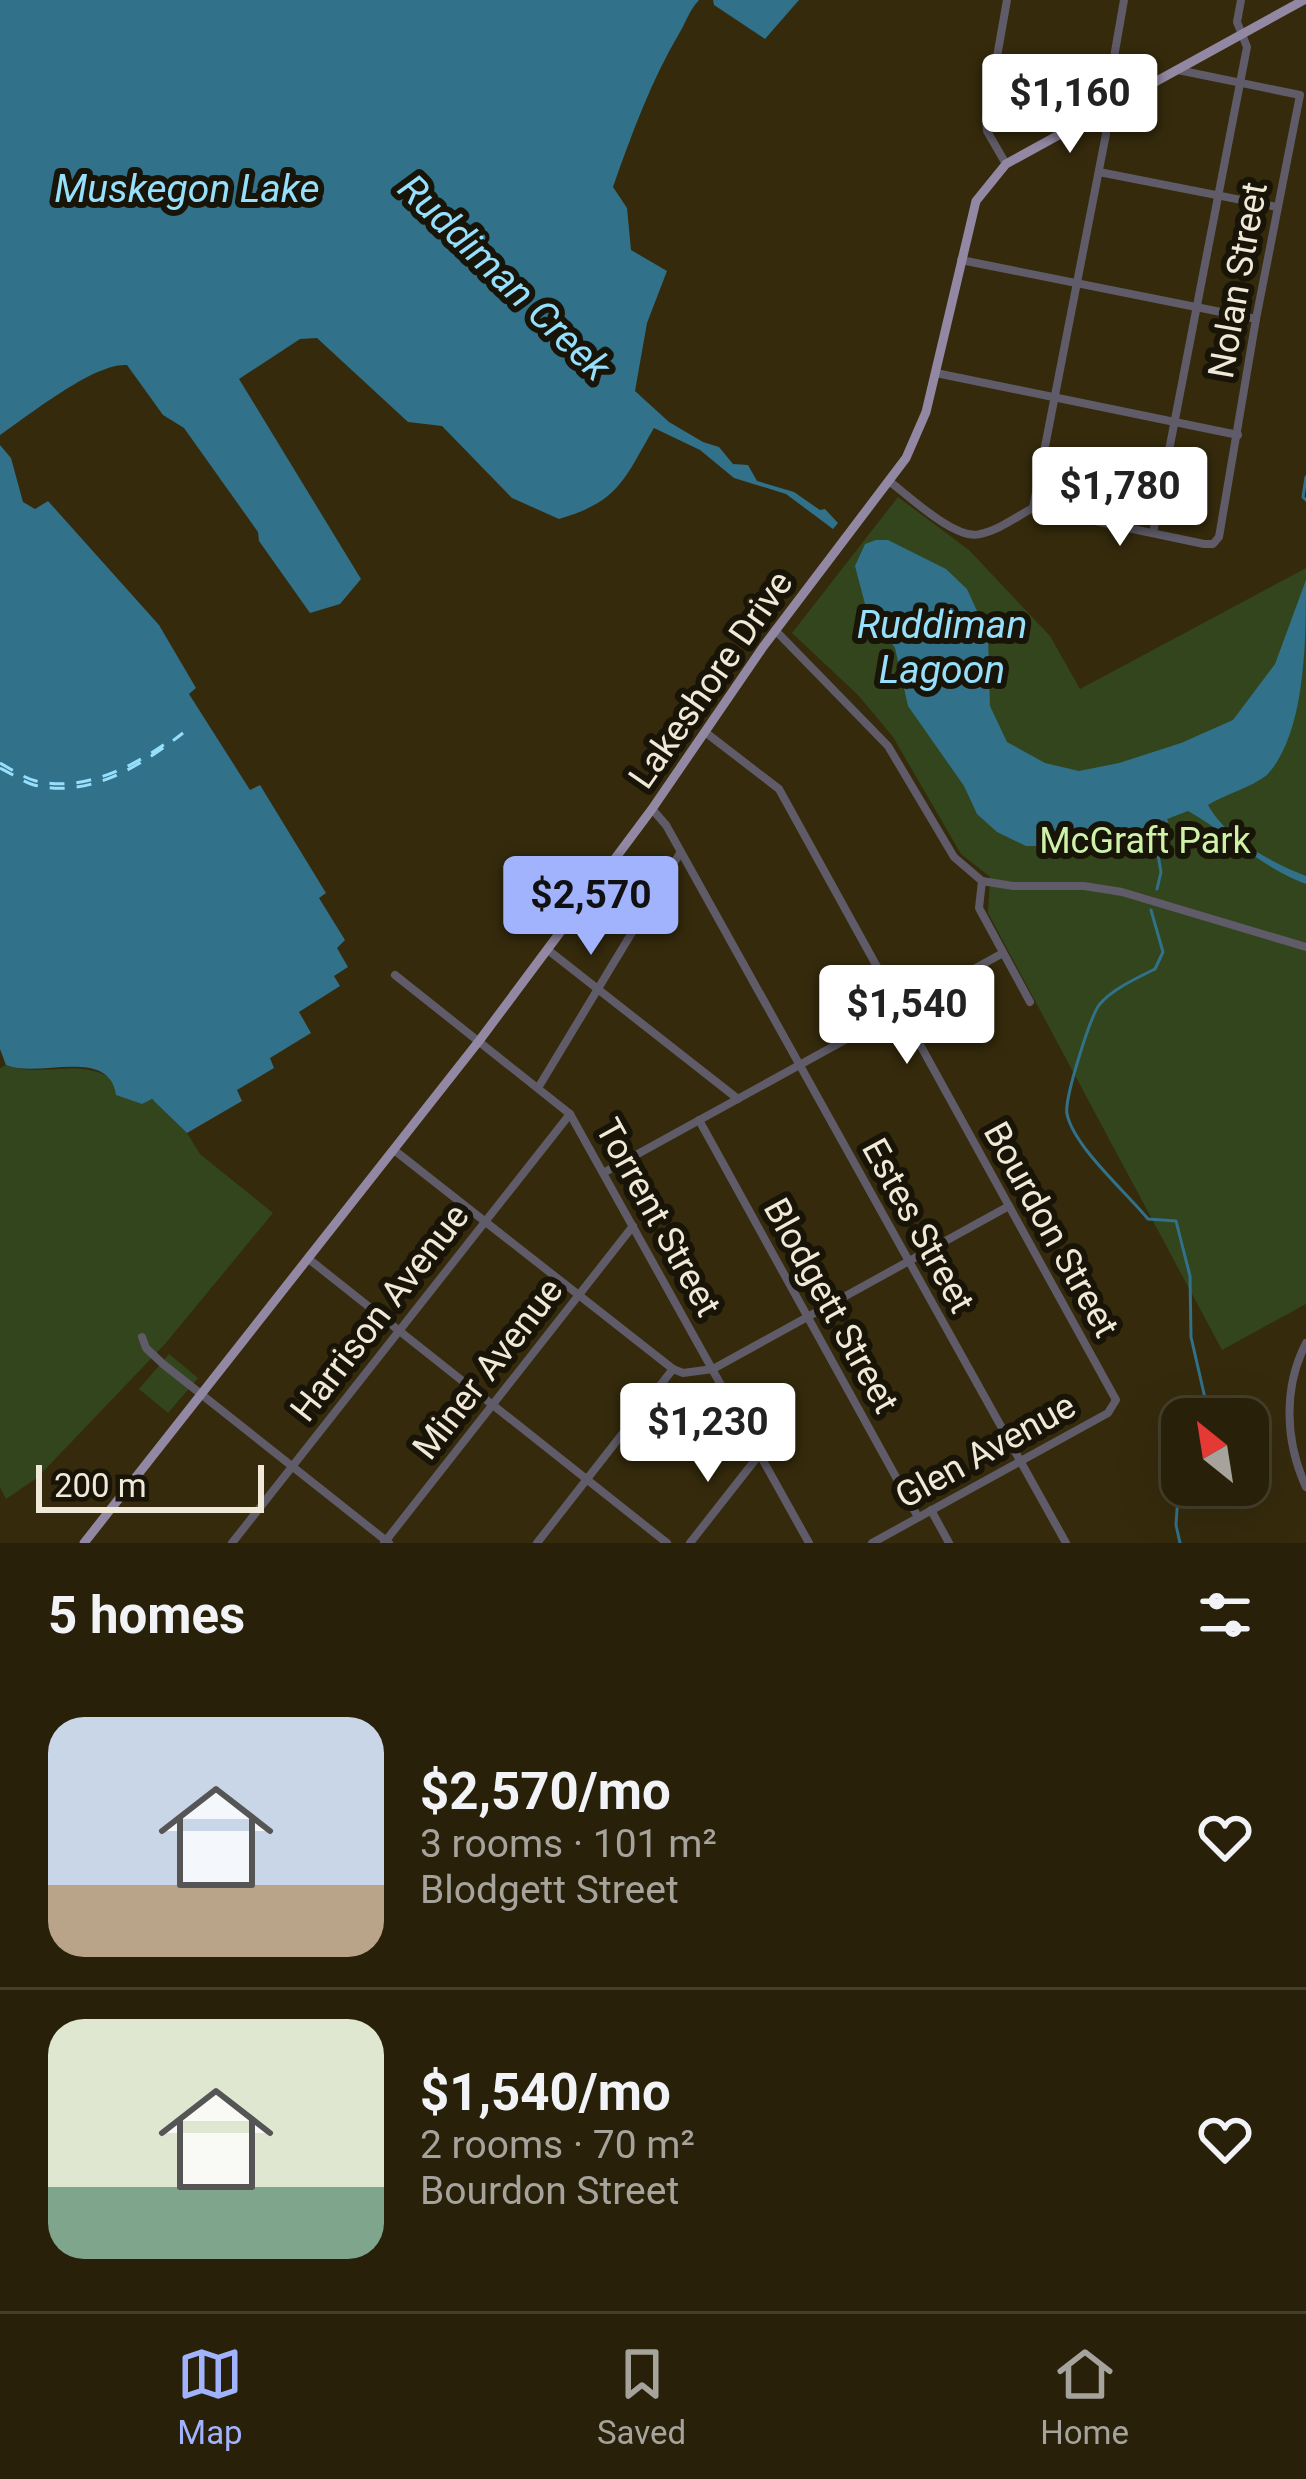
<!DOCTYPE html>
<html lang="en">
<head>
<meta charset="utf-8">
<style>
  body { margin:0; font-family:Roboto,sans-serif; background:#342d17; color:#f1f3f6; height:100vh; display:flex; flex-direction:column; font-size:45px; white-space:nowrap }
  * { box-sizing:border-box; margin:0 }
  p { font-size:39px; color:#a5a39c }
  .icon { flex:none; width:66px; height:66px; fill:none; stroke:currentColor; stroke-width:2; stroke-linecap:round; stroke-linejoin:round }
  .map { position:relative; height:1543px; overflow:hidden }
  .drawer { display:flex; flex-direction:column; background:#282009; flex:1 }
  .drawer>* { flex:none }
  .needle { width:78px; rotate:330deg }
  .controls { position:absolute; left:1161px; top:1398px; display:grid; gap:24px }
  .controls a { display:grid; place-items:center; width:108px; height:108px; border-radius:24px; background:#282009; box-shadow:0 12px 48px #0002,0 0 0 3px #443e2a; font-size:60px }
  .scale { position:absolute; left:36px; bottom:30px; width:228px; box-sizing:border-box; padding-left:12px; border:6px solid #f0e9d8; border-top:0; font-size:33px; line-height:42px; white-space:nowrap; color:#f0e9d8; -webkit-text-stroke:9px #181407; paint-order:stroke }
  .price { position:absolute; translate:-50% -102px; padding:0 27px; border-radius:12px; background:#fff; color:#222; font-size:39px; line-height:78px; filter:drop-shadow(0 3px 6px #0008) }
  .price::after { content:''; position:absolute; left:50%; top:72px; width:36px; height:27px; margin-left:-18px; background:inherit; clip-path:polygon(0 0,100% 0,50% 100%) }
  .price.on { background:#a1b3fd; color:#111 }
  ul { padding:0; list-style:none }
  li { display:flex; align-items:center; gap:36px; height:300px; padding:0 48px }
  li+li { border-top:3px solid #443e2a }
  li span { display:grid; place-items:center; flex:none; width:336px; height:240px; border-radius:36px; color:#555 }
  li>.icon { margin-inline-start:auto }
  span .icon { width:144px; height:144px; fill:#fffc; stroke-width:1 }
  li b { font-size:51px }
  h2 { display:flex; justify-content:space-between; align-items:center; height:144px; padding:0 48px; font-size:51px }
  .dock { display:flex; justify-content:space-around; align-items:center; height:168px; border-top:3px solid #443e2a; background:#282009; font-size:33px; color:#a5a39c }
  .dock a { display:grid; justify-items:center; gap:6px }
  .dock .on { color:#a1b3fd }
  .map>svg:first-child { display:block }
  .green { fill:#32451c }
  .water { fill:#317189 }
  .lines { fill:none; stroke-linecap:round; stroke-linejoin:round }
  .stream { stroke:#317189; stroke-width:3 }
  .ferry { stroke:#96e0fd; stroke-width:3; stroke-dasharray:15 12; stroke-linecap:butt }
  .minor { stroke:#5f5b68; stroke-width:8 }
  .major { stroke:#9288a3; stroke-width:9 }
  .labels { text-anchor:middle; stroke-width:12; stroke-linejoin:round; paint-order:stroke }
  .street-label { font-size:36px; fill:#f0e9d8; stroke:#181407 }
  .park-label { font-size:36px; fill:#cdf2a8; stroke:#181407 }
  .water-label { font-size:39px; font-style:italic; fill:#96e0fd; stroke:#181407 }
</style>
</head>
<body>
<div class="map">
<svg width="1306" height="1543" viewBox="0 0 1306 1543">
  <rect width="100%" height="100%" fill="#352a0c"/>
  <g class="green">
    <path d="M898,497L969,550L1050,636L1080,689L1306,568V1304L1222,1350L988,913L990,877L961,854L893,737L858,695L792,633Z"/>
    <path d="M6,1065C42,1079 81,1056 115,1081V1091L156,1101L187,1133L200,1154L273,1213L165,1344L37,1478L6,1499L0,1487V1068Z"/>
    <path d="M169,1354L198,1378L168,1413L139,1389Z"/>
  </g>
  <g class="water">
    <path d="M0,0H699C689,11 687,20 680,32C651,81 632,133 613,187L627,208L631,250L667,271L647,323L635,391L669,422L703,442L719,447L733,464L748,465L757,481L794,492L820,510L825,509L838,523L833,529L786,494L734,478L700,450L654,428C624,479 620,501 559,519L512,498L442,426L408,422L317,338L300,339L239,379L361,579L340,604L310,613L259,541L258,532L184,428L163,415L127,365C95,362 28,416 0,435Z"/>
    <path d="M713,0H799L765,39L714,5Z"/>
    <path d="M0,445L11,458L23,502L35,509L48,501L159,625L196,688L189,694L250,790L260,785L326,893L319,898L345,940L337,948L348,967L334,976L340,986L299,1012L311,1033L270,1058L274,1068L237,1090L242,1101L187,1133L152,1099L142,1104L116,1095C109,1046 38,1079 6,1065L0,1049Z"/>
    <path d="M876,540H888L946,569L967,589L988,635L990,706L1007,742L1045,763L1079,771L1119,763L1181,743L1233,720L1275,664L1306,580C1306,640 1306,733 1267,775C1250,788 1226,794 1208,805C1226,838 1272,863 1306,876V884C1262,868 1229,834 1188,811L1154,824L1136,838L1116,846H1026L997,832L977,814L964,786L908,706L895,648L865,604L855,566L865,544Z"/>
  </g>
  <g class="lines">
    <g class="stream">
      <path d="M1306,477L1303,497L1306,500"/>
      <path d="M1157,889L1161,872L1158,855L1170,834L1165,817"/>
      <path d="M1151,910L1163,952L1155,969C1137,978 1112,989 1099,1005C1090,1018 1064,1099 1067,1114C1074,1147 1126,1192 1148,1219L1176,1221L1190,1276L1191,1337L1205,1398L1192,1419"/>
      <path d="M1180,1543L1176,1525L1182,1436"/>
    </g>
    <g class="ferry">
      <path d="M0,763C11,769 24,778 36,781C81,792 129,769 165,744"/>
      <path d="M0,768C11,773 23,782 34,785C90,799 142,765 183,733"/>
    </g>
    <g class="minor">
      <path d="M1006,164L987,131L986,119L1007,0"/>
      <path d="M1099,172L1277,207"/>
      <path d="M961,260L1256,319"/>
      <path d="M936,373L1238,435"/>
      <path d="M889,481C909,496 956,541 980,534C999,530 1016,517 1033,508L1106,134L1110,80L1124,0"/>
      <path d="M1033,508L1204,544H1213L1219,537L1256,319L1300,95L1178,70"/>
      <path d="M1153,533L1247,47L1237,22L1241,0"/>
      <path d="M775,630L888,746L954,857L982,881L1013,886H1084L1122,892L1306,947"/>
      <path d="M705,732L779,789L1116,1400L1108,1413L872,1543"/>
      <path d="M652,809L666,825L1066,1543"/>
      <path d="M982,881L979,908L1030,1002"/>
      <path d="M548,950L738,1099"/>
      <path d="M395,975L570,1114L809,1543"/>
      <path d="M538,1088L680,853"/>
      <path d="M699,1120L918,1517"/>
      <path d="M394,1150L673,1369"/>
      <path d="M605,1172L1003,953"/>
      <path d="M310,1260L667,1543"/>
      <path d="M142,1337L146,1348L163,1364L389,1543"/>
      <path d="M1306,1343C1283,1388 1285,1441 1306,1487"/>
      <path d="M931,1510L949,1543"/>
      <path d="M232,1543L570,1114"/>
      <path d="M384,1543L633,1226"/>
      <path d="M537,1543L673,1369L683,1373L713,1369L1009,1206"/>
      <path d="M690,1543L759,1455"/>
    </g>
    <path class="major" d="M84,1543L479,1041L652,809L763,647L906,458L926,412L976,201L1006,164L1304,0"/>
  </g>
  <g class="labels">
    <g class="street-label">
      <text transform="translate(1237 280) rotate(-80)" y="13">Nolan Street</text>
      <text transform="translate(710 679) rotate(-55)" y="13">Lakeshore Drive</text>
      <text transform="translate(659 1217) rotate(61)" y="13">Torrent Street</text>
      <text transform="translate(919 1225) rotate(61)" y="13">Estes Street</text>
      <text transform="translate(1052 1229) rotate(61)" y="13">Bourdon Street</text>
      <text transform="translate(832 1305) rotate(61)" y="13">Blodgett Street</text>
      <text transform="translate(379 1312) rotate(-52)" y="13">Harrison Avenue</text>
      <text transform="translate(487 1368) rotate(-52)" y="13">Miner Avenue</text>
      <text transform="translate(985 1450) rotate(-29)" y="13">Glen Avenue</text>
    </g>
    <g class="park-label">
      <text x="1145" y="853">McGraft Park</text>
    </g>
    <g class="water-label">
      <text x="187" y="202">Muskegon Lake</text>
      <text transform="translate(505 277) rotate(44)" y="14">Ruddiman Creek</text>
      <text x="942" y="638">Ruddiman<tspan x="942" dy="45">Lagoon</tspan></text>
    </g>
  </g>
</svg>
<div class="controls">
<a><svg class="needle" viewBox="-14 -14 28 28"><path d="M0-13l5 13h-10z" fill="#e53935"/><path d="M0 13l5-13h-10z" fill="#a5a39c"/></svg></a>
</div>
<div class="scale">200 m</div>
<b class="price" style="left:1070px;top:156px">$1,160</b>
<b class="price" style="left:1120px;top:549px">$1,780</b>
<b class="price on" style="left:591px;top:958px">$2,570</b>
<b class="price" style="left:907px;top:1067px">$1,540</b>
<b class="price" style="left:708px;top:1485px">$1,230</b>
</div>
<section class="drawer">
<h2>5 homes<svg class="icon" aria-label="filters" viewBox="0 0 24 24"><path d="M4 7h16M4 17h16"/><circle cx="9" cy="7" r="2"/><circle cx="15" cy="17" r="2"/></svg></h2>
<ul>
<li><span style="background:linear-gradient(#c9d6e8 70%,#b9a48a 0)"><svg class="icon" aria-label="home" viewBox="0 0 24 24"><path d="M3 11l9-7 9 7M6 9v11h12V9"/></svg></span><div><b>$2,570/mo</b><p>3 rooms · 101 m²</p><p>Blodgett Street</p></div><svg class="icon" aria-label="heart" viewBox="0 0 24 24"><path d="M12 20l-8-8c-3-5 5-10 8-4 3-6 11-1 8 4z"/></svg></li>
<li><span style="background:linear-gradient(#dfe7d0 70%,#7fa58c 0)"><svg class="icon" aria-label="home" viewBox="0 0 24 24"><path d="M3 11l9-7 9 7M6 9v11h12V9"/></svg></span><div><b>$1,540/mo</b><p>2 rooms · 70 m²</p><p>Bourdon Street</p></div><svg class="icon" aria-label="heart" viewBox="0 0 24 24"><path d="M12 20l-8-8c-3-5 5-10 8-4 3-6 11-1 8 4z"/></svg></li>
</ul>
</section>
<nav class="dock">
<a class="on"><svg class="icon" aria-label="map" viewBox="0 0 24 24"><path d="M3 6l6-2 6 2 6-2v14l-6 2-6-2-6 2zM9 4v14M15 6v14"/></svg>Map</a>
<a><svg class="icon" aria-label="saved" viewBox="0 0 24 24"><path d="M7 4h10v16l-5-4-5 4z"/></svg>Saved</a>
<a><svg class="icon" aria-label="home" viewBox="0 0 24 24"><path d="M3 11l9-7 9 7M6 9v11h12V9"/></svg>Home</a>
</nav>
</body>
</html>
